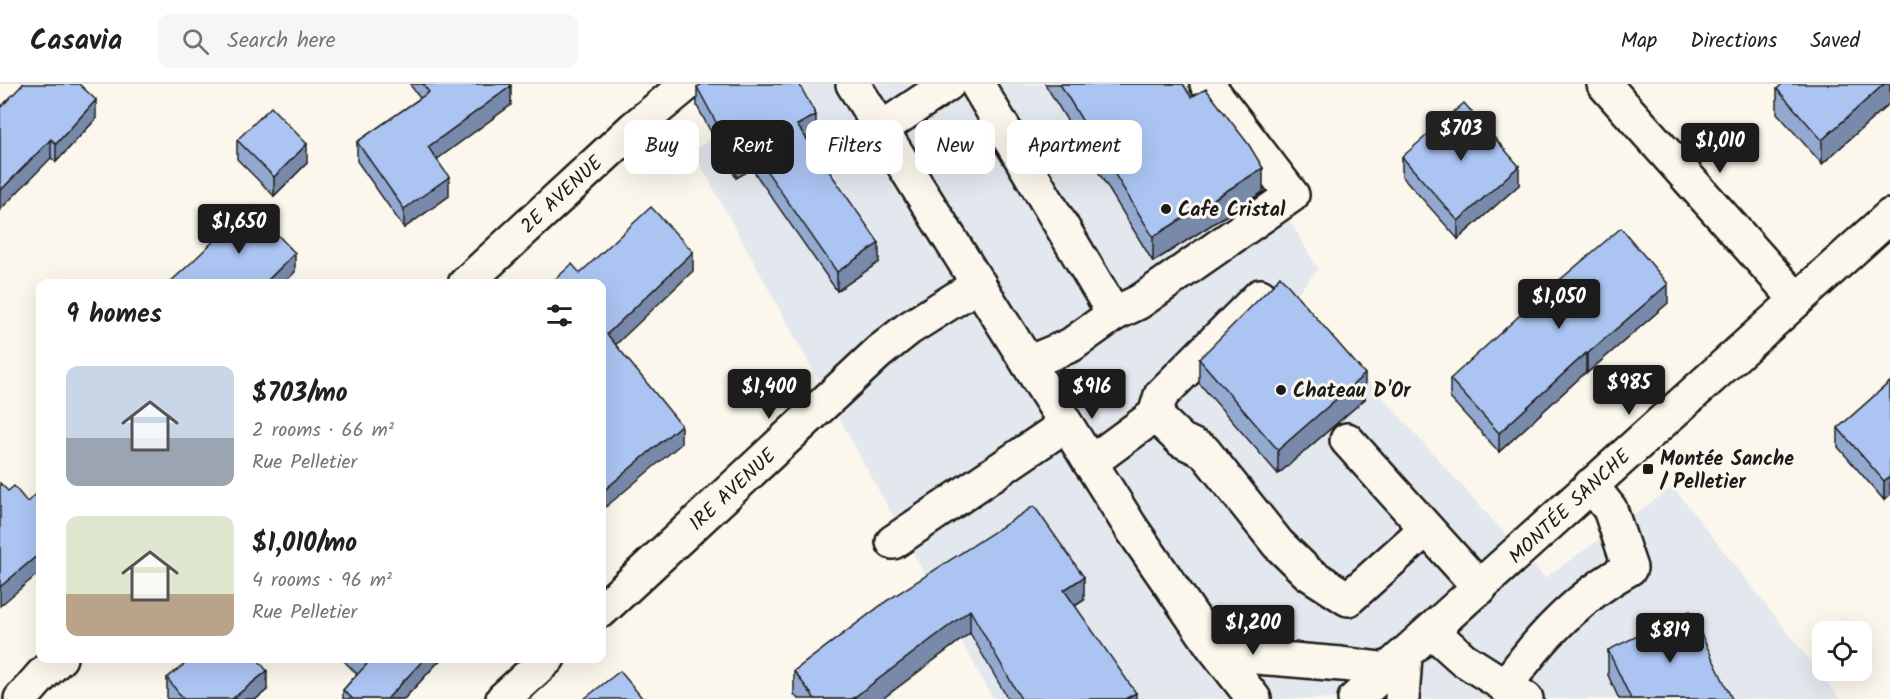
<!DOCTYPE html>
<html lang="en">
<head>
<meta charset="utf-8">
<style>
  body { margin:0; font-family:Kalam,sans-serif; background:#f6f6f6; color:#202124; height:100vh; display:flex; flex-direction:column; font-size:22px; white-space:nowrap }
  * { box-sizing:border-box; margin:0 }
  p { font-size:20px; color:#757577 }
  .icon { flex:none; width:33px; height:33px; fill:none; stroke:currentColor; stroke-width:2; stroke-linecap:round; stroke-linejoin:round }
  .map { position:relative; flex:1; overflow:hidden }
  .panel { position:absolute; left:36px; top:195px; width:570px; height:384px; display:flex; flex-direction:column; background:#fff; border-radius:12px; box-shadow:0 6px 24px #0002 }
  .panel>* { flex:none }
  .banner { position:absolute; left:624px; top:36px; width:570px; height:54px; display:flex; gap:12px }
  .buttons { position:absolute; left:1812px; top:537px; display:grid; gap:12px }
  .buttons a { display:grid; place-items:center; width:60px; height:60px; border-radius:12px; background:#fff; box-shadow:0 6px 24px #0002; font-size:30px }
  .price { position:absolute; translate:-50% -51px; padding:0 14px; border-radius:6px; background:#1c1c1c; color:#fff; font-size:20px; line-height:39px; filter:drop-shadow(0 2px 3px #0008) }
  .price::after { content:''; position:absolute; left:50%; top:36px; width:18px; height:14px; margin-left:-9px; background:inherit; clip-path:polygon(0 0,100% 0,50% 100%) }
  .price.current { background:#222; color:#fff }
  ul { padding:0; list-style:none }
  li { display:flex; align-items:center; gap:18px; height:150px; padding:0 30px }
  li span { display:grid; place-items:center; flex:none; width:168px; height:120px; border-radius:12px; color:#555 }
  li>.icon { margin-inline-start:auto }
  span .icon { width:72px; height:72px; fill:#fffc; stroke-width:1 }
  li b { font-size:26px }
  h2 { display:flex; justify-content:space-between; align-items:center; height:72px; padding:0 30px; font-size:26px }
  .tag { padding:0 21px; border-radius:12px; background:#fff; box-shadow:0 6px 24px #0002; font-size:21px; line-height:54px }
  .tag.current { background:#1c1c1c; color:#fff }
  header { display:flex; align-items:center; gap:36px; box-sizing:border-box; height:84px; padding:0 30px; background:#fff; border-bottom:2px solid #e0e0e0 }
  header strong { font-size:28px }
  nav { display:flex; gap:33px; margin-inline-start:auto; font-size:21px }
  .search { width:420px; height:54px; background:#f6f6f6; display:flex; align-items:center; gap:15px; box-sizing:border-box; padding:0 21px; border-radius:12px; color:#757577; font-size:22px }
  .map>svg:first-child { display:block }
  .built { fill:#e3e8ee }
  .lines { fill:none; stroke-linecap:round; stroke-linejoin:round }
  .minor-casing { stroke:#1c1c1c; stroke-width:38 }
  .major-casing { stroke:#1c1c1c; stroke-width:38 }
  .minor { stroke:#fbf7ec; stroke-width:33 }
  .major { stroke:#fbf7ec; stroke-width:33 }
  .wall { fill:#93a9cf; stroke:#1c1c1c; stroke-width:1.5 }
  .shaded-wall { fill:#7889a9; stroke:#1c1c1c; stroke-width:1.5 }
  .building { fill:#abc4f1; stroke:#1c1c1c; stroke-width:1.5 }
  .poi-dot { fill:#1c1c1c; stroke:#fbf7ec; stroke-width:2 }
  .labels { text-anchor:middle; stroke-width:6; stroke-linejoin:round; paint-order:stroke }
  .street-label { font-size:20px; fill:#1c1c1c; stroke:#fbf7ec }
  .poi-label { font-size:20px; font-weight:bold; fill:#1c1c1c; stroke:#fbf7ec; text-anchor:start }
</style>
</head>
<body>
<header>
<strong>Casavia</strong>
<div class="search"><svg class="icon" aria-label="search" viewBox="0 0 24 24"><circle cx="10" cy="10" r="6"/><path d="M15 15l6 6"/></svg>Search here</div>
<nav><a>Map</a><a>Directions</a><a>Saved</a></nav>
</header>
<div class="map">
<svg width="1890" height="615" viewBox="0 0 1890 615">
  <rect width="100%" height="100%" fill="#fbf7ec"/>
  <filter id="ink" filterUnits="userSpaceOnUse"><feTurbulence type="fractalNoise" baseFrequency=".0167" numOctaves="2"/><feDisplacementMap in="SourceGraphic" scale="12" xChannelSelector="R" yChannelSelector="G"/><feConvolveMatrix kernelMatrix="1 2 1 2 8 2 1 2 1" color-interpolation-filters="sRGB"/></filter>
  <g filter="url(#ink)">
    <path class="built" d="M793,0H1210L1318,185L1293,214L1545,494L1673,403L1840,615H993L693,67Z"/>
    <g class="lines">
      <defs>
        <g id="minor">
          <path d="M977,0L1114,230L1071,261L1028,279"/>
          <path d="M1604,0L1797,216"/>
          <path d="M881,45L948,0"/>
          <path d="M465,200L634,44L687,0"/>
          <path d="M1114,230L1139,218L1292,111L1207,0"/>
          <path d="M1155,331L1161,311L1260,212"/>
          <path d="M1347,356L1480,504"/>
          <path d="M1090,379L1155,331L1181,356L1204,367L1278,460L1308,489L1348,515L1426,445"/>
          <path d="M893,458L1065,341"/>
          <path d="M602,526L879,268L908,245L979,200"/>
          <path d="M1432,547L1463,575L1526,615"/>
          <path d="M1505,603C1538,555 1579,512 1630,484L1610,425L1591,401"/>
          <path d="M21,615L43,590L60,574"/>
          <path d="M503,615L548,574"/>
          <path d="M1355,615L1890,132"/>
        </g>
        <g id="major">
          <path d="M853,0L1130,442L1211,560L1254,615"/>
          <path d="M1220,570L1341,580L1389,586"/>
          <path d="M1402,615L1405,572"/>
        </g>
      </defs>
      <use href="#minor" class="minor-casing"/>
      <use href="#major" class="major-casing"/>
      <use href="#minor" class="minor"/>
      <use href="#major" class="major"/>
    </g>
    <g class="wall">
      <path d="M23,0L96,35L56,78L51,74Z"/>
      <path d="M411,0H510L511,21L436,75L449,112L404,144L357,77V58L420,14L411,2Z"/>
      <path d="M1045,0H1183L1191,13L1263,108L1153,178Z"/>
      <path d="M1890,0V19L1822,80L1777,29V5Z"/>
      <path d="M697,3L816,50L807,55L879,178L837,207L752,85L736,94L697,22Z"/>
      <path d="M237,56L307,79L274,112L237,75Z"/>
      <path d="M1402,73L1519,101L1458,155L1402,92Z"/>
      <path d="M1668,219L1587,289L1586,288L1499,368L1450,314V295Z"/>
      <path d="M1199,275L1365,315L1278,390L1199,299Z"/>
      <path d="M1890,298L1884,416L1838,363V344Z"/>
      <path d="M888,516H1084L1075,522L1136,615H1008L970,549L882,615H798L794,610V587Z"/>
      <path d="M1608,566L1732,615H1619L1608,591Z"/>
      <path d="M341,574H442L404,615H343V606L357,590Z"/>
      <path d="M167,594L267,606L256,615H168L167,613Z"/>
    </g>
    <g class="shaded-wall">
      <path d="M1884,0H1890V19L1822,80V56Z"/>
      <path d="M511,2V21L428,82V63Z"/>
      <path d="M96,16V35L56,78V60Z"/>
      <path d="M816,31V50L797,60V41Z"/>
      <path d="M51,55V74L0,126V107Z"/>
      <path d="M307,60V79L274,112V93Z"/>
      <path d="M752,66V85L736,94V75Z"/>
      <path d="M1519,82V101L1458,155V137Z"/>
      <path d="M1263,84V108L1153,178V153Z"/>
      <path d="M449,93V112L404,144V125Z"/>
      <path d="M879,159V178L837,207V188Z"/>
      <path d="M693,168V187L607,269V250Z"/>
      <path d="M295,169V188L283,200H264Z"/>
      <path d="M1668,200V219L1587,289V270Z"/>
      <path d="M1586,269V288L1499,368V349Z"/>
      <path d="M1365,290V315L1278,390V366Z"/>
      <path d="M681,341V360L602,426V408Z"/>
      <path d="M1890,392V411L1884,416V397Z"/>
      <path d="M40,469V488L0,522V503Z"/>
      <path d="M1084,493V516L1064,529V506Z"/>
      <path d="M970,526V549L882,615H852Z"/>
      <path d="M425,574H442L404,615H387Z"/>
      <path d="M267,587V606L256,615H232Z"/>
      <path d="M1136,609V615H1125Z"/>
    </g>
    <g class="building">
      <path d="M23,0H79L96,16L56,60L51,55L0,107V24Z"/>
      <path d="M423,0H510L511,2L428,63L449,93L404,125L357,58L429,8Z"/>
      <path d="M702,0H799L816,31L797,41L879,159L837,188L752,66L736,75L697,3Z"/>
      <path d="M1060,0H1183L1191,13L1206,5L1249,61L1263,84L1153,153Z"/>
      <path d="M1782,0H1884L1822,56L1777,5Z"/>
      <path d="M1464,19L1519,82L1458,137L1402,73Z"/>
      <path d="M271,23L307,60L274,93L237,56Z"/>
      <path d="M250,122L295,169L264,200H168L192,178Z"/>
      <path d="M651,123L693,168L607,250L681,341L602,408V200H550L572,180L580,189Z"/>
      <path d="M1621,144L1668,200L1587,270L1586,269L1499,349L1450,295L1542,211Z"/>
      <path d="M1280,192L1365,290L1278,366L1199,275L1273,201Z"/>
      <path d="M1890,298V392L1884,397L1838,344Z"/>
      <path d="M0,399L8,407L14,402L27,418L40,407V469L0,503Z"/>
      <path d="M1034,422L1084,493L1064,506L1136,609L1125,615H1021L970,526L852,615H815L794,587L888,516Z"/>
      <path d="M1690,527L1732,615H1631L1608,566Z"/>
      <path d="M192,574H257L267,587L232,615H183L167,594Z"/>
      <path d="M361,574H425L387,615H353L343,606L367,580Z"/>
      <path d="M620,587L643,615H584Z"/>
    </g>
  </g>
  <g class="poi-dot">
    <circle cx="1166" cy="125" r="6"/>
    <circle cx="1281" cy="306" r="6"/>
    <rect x="1642" y="379" width="12" height="12" rx="3"/>
  </g>
  <g class="labels">
    <g class="street-label">
      <text transform="translate(561 110) rotate(-43)" y="7">2E AVENUE</text>
      <text transform="translate(732 405) rotate(-43)" y="7">1RE AVENUE</text>
      <text transform="translate(1569 422) rotate(-43)" y="7">MONTÉE SANCHE</text>
    </g>
    <g class="poi-label">
      <text x="1178" y="132">Cafe Cristal</text>
      <text x="1293" y="313">Chateau D'Or</text>
      <text x="1660" y="381">Montée Sanche<tspan x="1660" dy="23">/ Pelletier</tspan></text>
    </g>
  </g>
</svg>
<div class="buttons">
<a><svg class="icon" aria-label="locate" viewBox="0 0 24 24"><circle cx="12" cy="12" r="6"/><path d="M12 2v4M12 18v4M2 12h4M18 12h4"/></svg></a>
</div>
<b class="price current" style="left:1461px;top:78px">$703</b>
<b class="price" style="left:1720px;top:90px">$1,010</b>
<b class="price" style="left:239px;top:171px">$1,650</b>
<b class="price" style="left:1559px;top:246px">$1,050</b>
<b class="price" style="left:1629px;top:332px">$985</b>
<b class="price" style="left:769px;top:336px">$1,400</b>
<b class="price" style="left:1092px;top:336px">$916</b>
<b class="price" style="left:1253px;top:572px">$1,200</b>
<b class="price" style="left:1670px;top:580px">$819</b>
<div class="banner">
<a class="tag">Buy</a>
<a class="tag current">Rent</a>
<a class="tag">Filters</a>
<a class="tag">New</a>
<a class="tag">Apartment</a>
</div>
<section class="panel">
<h2>9 homes<svg class="icon" aria-label="filters" viewBox="0 0 24 24"><path d="M4 7h16M4 17h16"/><circle cx="9" cy="7" r="2"/><circle cx="15" cy="17" r="2"/></svg></h2>
<ul>
<li><span style="background:linear-gradient(#c9d6e8 60%,#9aa5b1 0)"><svg class="icon" aria-label="home" viewBox="0 0 24 24"><path d="M3 11l9-7 9 7M6 9v11h12V9"/></svg></span><div><b>$703/mo</b><p>2 rooms · 66 m²</p><p>Rue Pelletier</p></div></li>
<li><span style="background:linear-gradient(#dfe7d0 65%,#b9a48a 0)"><svg class="icon" aria-label="home" viewBox="0 0 24 24"><path d="M3 11l9-7 9 7M6 9v11h12V9"/></svg></span><div><b>$1,010/mo</b><p>4 rooms · 96 m²</p><p>Rue Pelletier</p></div></li>
</ul>
</section>
</div>
</body>
</html>
